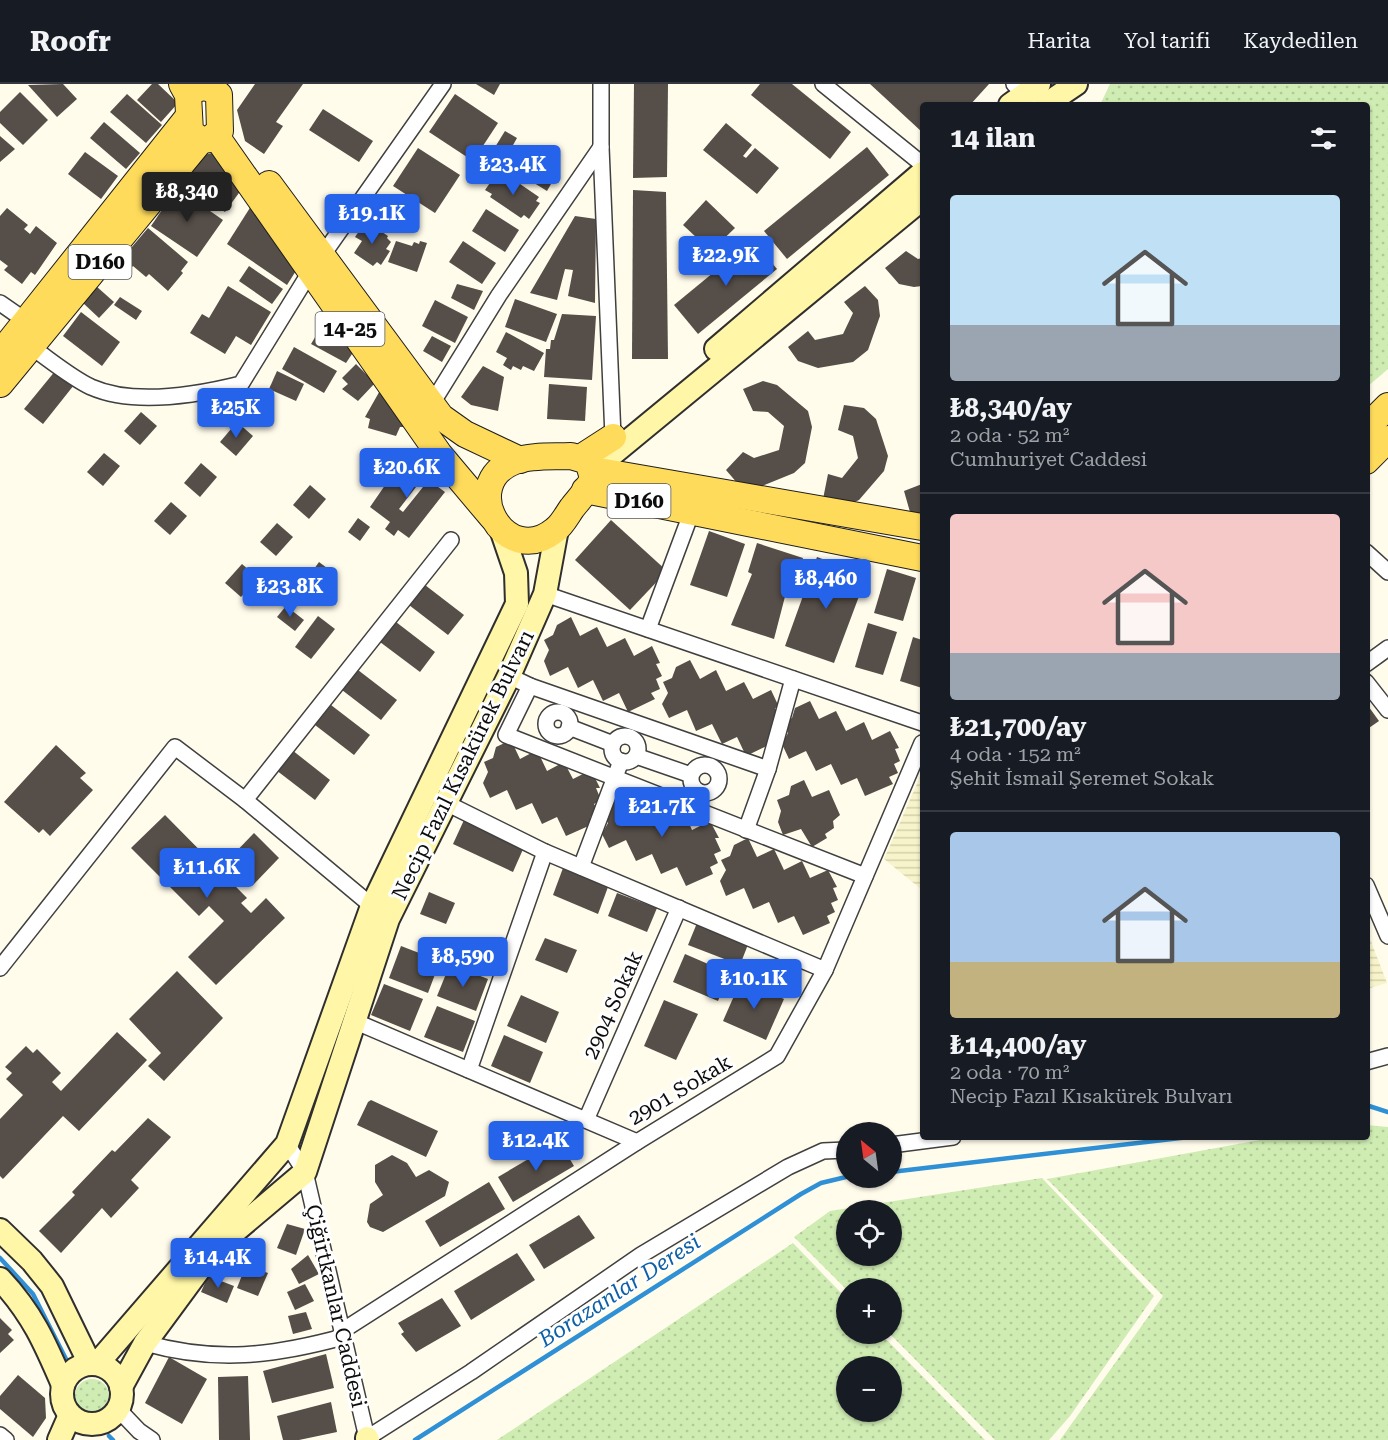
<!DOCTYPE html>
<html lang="tr">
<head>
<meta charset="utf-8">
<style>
  body { margin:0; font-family:"Roboto Serif",serif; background:#20242c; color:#f1f3f6; height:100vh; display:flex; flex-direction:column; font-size:22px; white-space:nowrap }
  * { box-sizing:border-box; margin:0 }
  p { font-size:20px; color:#9ea1a6 }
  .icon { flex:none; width:33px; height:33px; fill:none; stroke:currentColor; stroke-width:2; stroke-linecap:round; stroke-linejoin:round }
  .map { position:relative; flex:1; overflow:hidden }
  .drawer { position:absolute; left:920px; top:18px; width:450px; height:1038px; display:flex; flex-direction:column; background:#171b24; border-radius:6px; box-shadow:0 2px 4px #0004 }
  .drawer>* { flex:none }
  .needle { width:39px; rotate:331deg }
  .tools { position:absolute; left:836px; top:1038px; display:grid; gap:12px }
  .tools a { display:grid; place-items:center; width:66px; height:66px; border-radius:50%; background:#171b24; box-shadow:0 2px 4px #0004; font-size:30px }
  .price { position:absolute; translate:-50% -51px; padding:0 14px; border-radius:6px; background:#2563eb; color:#fff; font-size:20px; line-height:39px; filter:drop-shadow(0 2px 3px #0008) }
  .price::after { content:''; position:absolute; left:50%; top:36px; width:18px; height:14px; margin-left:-9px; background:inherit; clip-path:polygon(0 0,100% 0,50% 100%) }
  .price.selected { background:#222; color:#fff }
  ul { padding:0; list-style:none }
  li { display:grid; align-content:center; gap:12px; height:318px; padding:0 30px }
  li+li { border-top:2px solid #363941 }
  li span { display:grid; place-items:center; height:186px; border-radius:6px; color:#555 }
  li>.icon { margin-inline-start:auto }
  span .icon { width:108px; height:108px; fill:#fffc; stroke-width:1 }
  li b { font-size:26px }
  h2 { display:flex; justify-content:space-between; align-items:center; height:72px; padding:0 30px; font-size:26px }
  header { display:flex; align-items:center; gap:36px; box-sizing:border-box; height:84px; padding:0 30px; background:#171b24; border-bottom:2px solid #363941 }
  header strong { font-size:28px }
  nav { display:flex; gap:33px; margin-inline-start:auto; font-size:21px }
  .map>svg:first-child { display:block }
  .farmland { fill:url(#farmland-rules) }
  .grass { fill:url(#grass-dots); fill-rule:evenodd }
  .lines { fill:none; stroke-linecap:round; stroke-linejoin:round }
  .stream { stroke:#2f90d6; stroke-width:4.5 }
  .building { fill:#564e48 }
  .street-casing { stroke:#404040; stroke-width:18 }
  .secondary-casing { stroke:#2f2f2f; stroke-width:26 }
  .primary-casing { stroke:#1e1e1e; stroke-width:28 }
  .street { stroke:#fff; stroke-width:15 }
  .secondary { stroke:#fff7a7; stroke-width:22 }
  .primary { stroke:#ffdb5c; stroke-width:26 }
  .labels { text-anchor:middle; stroke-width:6; stroke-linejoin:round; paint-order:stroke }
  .shield { fill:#fff; stroke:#565656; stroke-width:1.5 }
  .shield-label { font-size:20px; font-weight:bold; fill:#0d0d0d }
  .street-label { font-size:21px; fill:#0d0d0d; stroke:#fff }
  .water-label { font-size:22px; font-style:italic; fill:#0e60a6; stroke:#fff }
</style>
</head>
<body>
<header>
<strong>Roofr</strong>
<nav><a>Harita</a><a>Yol tarifi</a><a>Kaydedilen</a></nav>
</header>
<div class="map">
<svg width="1388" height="1356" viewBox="0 0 1388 1356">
  <defs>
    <pattern id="farmland-rules" width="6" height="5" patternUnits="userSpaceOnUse" patternTransform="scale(1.5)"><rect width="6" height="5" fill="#f7f4cb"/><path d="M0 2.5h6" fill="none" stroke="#d3d0ad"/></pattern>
    <pattern id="grass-dots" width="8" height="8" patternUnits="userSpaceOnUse" patternTransform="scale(1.5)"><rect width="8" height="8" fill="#cfecb3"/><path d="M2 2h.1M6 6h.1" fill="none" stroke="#b1c999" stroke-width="1.8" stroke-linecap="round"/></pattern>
  </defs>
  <rect width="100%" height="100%" fill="#fffcec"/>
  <g class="farmland">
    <path d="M922,688V806L884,775Z"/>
    <path d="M1367,847L1387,899L1367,905H1366Z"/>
  </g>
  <g class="grass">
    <path d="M1110,0H1388V285L1367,303L1366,21H1100Z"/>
    <path d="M1367,1041L1388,1043V1356H1060L1163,1212L1047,1095L1276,1053H1366Z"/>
    <path d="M1042,1094L1154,1212L1070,1332L1049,1356H995L890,1250L891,1204L846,1205L794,1153L830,1127ZM891,1126V1172H846V1126Z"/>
    <path d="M793,1159L846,1214V1250H881L985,1356H497ZM891,1282V1328H846V1282Z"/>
    <circle cx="92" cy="1312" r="17"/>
  </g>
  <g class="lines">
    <g class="stream">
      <path d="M1366,1021L1388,1028"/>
      <path d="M891,1088L1189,1053"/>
      <path d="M0,1174L33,1210L70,1283"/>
      <path d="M109,1352L113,1356"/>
      <path d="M415,1356L801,1110L821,1099L846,1093"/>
    </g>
  </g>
  <g class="building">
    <path d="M63,0L77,15L57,33L28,1Z"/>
    <path d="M152,0H158L178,19L161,38L137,16Z"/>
    <path d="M255,0H303L276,38L283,42L264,70L245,57L237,26Z"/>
    <path d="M476,0H500L494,11Z"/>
    <path d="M634,0H668L667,93L633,94Z"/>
    <path d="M760,0H792L851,48L830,75L751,11Z"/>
    <path d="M870,0H989L970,21H922V48Z"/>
    <path d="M20,8L48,36L23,61L0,39V28Z"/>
    <path d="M127,10L162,41L146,59L110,28Z"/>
    <path d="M455,10L498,39L473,77L429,48Z"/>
    <path d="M323,25L373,57L359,78L309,46Z"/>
    <path d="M104,38L140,69L126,85L90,54Z"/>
    <path d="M726,39L752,61L743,72L746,74L755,64L779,84L757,110L703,66Z"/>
    <path d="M505,47L517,54L500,84L487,76Z"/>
    <path d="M0,52L15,65L0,78Z"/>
    <path d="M867,63L889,91L787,175L764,147Z"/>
    <path d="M418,64L460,91L435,129L393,102Z"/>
    <path d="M220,67L244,102L225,128L183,101L204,71Z"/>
    <path d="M85,68L118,92L101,115L68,90Z"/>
    <path d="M531,69L559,86L547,107L518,89Z"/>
    <path d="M497,89L505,94L507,91L539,113L536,117L540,119L529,135L524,131L521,134L490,113L492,110L485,106Z"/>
    <path d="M177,104L223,136L197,173L151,142Z"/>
    <path d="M633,106L666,108L668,275H632Z"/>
    <path d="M706,116L735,144L711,167L683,141Z"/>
    <path d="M253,119L299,182L287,201L227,160Z"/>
    <path d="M7,124L28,141L24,145L30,150L36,142L57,159L35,191L31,188L22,200L4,186L8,182L0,176V132Z"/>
    <path d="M486,125L519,146L505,168L472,147Z"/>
    <path d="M575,132L596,135L595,219L568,212L573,186L565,185L557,216L530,209Z"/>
    <path d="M366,137L388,152L387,154L391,158L386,165L390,167L381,181L377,178L373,182L354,169L362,157L355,153Z"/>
    <path d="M148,144L188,178L181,187L183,189L168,207L149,190L146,193L133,182L130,185L120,177Z"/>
    <path d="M753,156L777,185L698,250L674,221Z"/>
    <path d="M396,157L412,162L414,158L419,160L420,157L427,159L417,188L388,178Z"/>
    <path d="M463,157L496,179L482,200L449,178Z"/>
    <path d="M906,167L918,175L922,174V202L914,203L899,200L885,184Z"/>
    <path d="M249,182L283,205L272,220L239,197Z"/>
    <path d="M457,200L483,207L474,226L451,214Z"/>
    <path d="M96,202L114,218L99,234L82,218Z"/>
    <path d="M228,202L271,228L251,261L236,252L225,270L190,249L202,230L209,234Z"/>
    <path d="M865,202L878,216L880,232L868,266L853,278L818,284L798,277L788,263L808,247L815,256L843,250L853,229L844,218Z"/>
    <path d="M120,213L142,227L136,236L114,221Z"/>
    <path d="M515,215L557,230L546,258L505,243Z"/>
    <path d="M435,216L468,233L455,259L422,242Z"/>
    <path d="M81,228L120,258L102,282L63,252Z"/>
    <path d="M330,228L356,264L346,279L311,260Z"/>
    <path d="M562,230L596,232L592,296L544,293L546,265H550L551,256H554Z"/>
    <path d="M506,248L544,269L534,287L523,282L521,286L513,282L511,286L503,281L507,274L496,268Z"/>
    <path d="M432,252L451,262L442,278L423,267Z"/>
    <path d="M294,263L337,287L324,309L282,285Z"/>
    <path d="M356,280L375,299L358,317L342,305L348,300L342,294Z"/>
    <path d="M483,282L504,293L498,327L471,321L461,313Z"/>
    <path d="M56,286L74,301L43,340L24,325Z"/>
    <path d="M277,287L304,300L296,317L269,305Z"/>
    <path d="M763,297L777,301L808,327L812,343L805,379L794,389L757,404L738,400L726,386L743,368L754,374L779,366L784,342L768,328L753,327L743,305Z"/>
    <path d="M549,300L587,303L585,337L547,335Z"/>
    <path d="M382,303L405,331L403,343H400L396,352L368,344L370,335L365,333Z"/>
    <path d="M844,321L864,324L876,335L888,372L884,387L859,416L844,423L823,415L828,390L842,394L858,374L853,352L838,346Z"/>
    <path d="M141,328L157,342L140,361L124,347Z"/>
    <path d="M237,338L253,352L236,372L220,358Z"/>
    <path d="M104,369L120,382L103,402L87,388Z"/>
    <path d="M411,372L429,386L425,391L422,389L413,401L416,403L399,425L403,428L423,403L421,401L426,394L445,408L409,454L398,446L394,452L385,445L390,438L370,423L399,381L402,383Z"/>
    <path d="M201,379L217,393L200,413L184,399Z"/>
    <path d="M922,400V437L910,428L904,407Z"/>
    <path d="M310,401L326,415L309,435L293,421Z"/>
    <path d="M171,418L187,432L170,451L154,437Z"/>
    <path d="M358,434L370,443L360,457L348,448Z"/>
    <path d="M611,436L667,487L630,526L575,476Z"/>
    <path d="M277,439L293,453L276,472L260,458Z"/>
    <path d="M709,447L745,460L727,513L690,501Z"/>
    <path d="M757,459L803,474L794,503L788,501L774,555L731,541L752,490L748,488Z"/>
    <path d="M817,473L867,491L834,579L785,562Z"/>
    <path d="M319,478L331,487L320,501L309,492Z"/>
    <path d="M242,480L258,494L241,513L225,499Z"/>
    <path d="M887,485L916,494L903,537L874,529Z"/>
    <path d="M425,501L464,531L448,551L409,521Z"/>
    <path d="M286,522L304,536L295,547L277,533Z"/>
    <path d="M318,532L335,545L311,575L295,563Z"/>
    <path d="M571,533L580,552L597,543L607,563L625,554L634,572L652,562L660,579L656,580L662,592L656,595L660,605L651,609L655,615L628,628L619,609L603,617L593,596L578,604L568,583L550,592L544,577L549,566L544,556L553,551L557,541Z"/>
    <path d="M396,538L435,568L420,588L380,558Z"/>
    <path d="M868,539L897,548L883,591L855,583Z"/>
    <path d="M913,553L922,556V604L900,597Z"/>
    <path d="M690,576L700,595L716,586L726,607L744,598L753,615L771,606L779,623L775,624L781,636L773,659L746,672L737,653L722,660L712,640L696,647L687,626L669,634L662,620L668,609L663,598L672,594L676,583Z"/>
    <path d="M358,586L397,616L381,636L342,606Z"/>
    <path d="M810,617L819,635L836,627L846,647L864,638L872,656L890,647L899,664L895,665L900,677L894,680L898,689L889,693L893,700L865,712L857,694L841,701L831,680L816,687L806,667L789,675L782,660L788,649L783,638L792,634L795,624Z"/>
    <path d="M1366,619L1379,637L1366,646Z"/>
    <path d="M331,621L370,651L354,671L315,641Z"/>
    <path d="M511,656L520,675L537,666L547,687L564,678L573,695L591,686L600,704H596L601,716L594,720L599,729L590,733L593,740L566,752L557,733L542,740L532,719L516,726L507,706L490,714L483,699L488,688L484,678L493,674L496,663Z"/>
    <path d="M56,661L86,689L80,694L93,706L50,752L43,745L39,749L4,718Z"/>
    <path d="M292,666L330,696L315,716L276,686Z"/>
    <path d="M804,696L812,713L829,706L840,731L833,737L834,744L825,750L827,754L812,763L801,745L783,751L778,738L781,727L777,716L789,711L791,702Z"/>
    <path d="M630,706L639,725L656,717L666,737L684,728L692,746L710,737L719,754H715L721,767L714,770L718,779L710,783L713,790L686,802L677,783L661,790L652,770L636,777L626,756L609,764L602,750L608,739L603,728L612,724L615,714Z"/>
    <path d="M165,731L247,814L241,819L251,829L266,814L285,834L216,901L188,873L224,837L209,822L199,832L131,764Z"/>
    <path d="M464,736L524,763L513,788L453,760Z"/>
    <path d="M254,749L279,774L253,801L228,776Z"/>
    <path d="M748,754L757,773L774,765L784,786L802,777L810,794L828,786L837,803L833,804L838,816L831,819L835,828L827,832L830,839L803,851L794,832L778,839L769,818L753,825L744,804L726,812L720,797L726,786L721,776L730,772L734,761Z"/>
    <path d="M563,784L608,803L598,830L553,811Z"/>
    <path d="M429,808L455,819L446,840L420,830Z"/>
    <path d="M617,809L657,824L647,848L608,832Z"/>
    <path d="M697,839L749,858L740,881L688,861Z"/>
    <path d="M545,854L577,866L567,889L535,876Z"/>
    <path d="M401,862L440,877L428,909L389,894Z"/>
    <path d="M685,870L729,889L718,917L673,898Z"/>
    <path d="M450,880L488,895L476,927L437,912Z"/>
    <path d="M177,887L223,934L164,997L148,982L161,969L129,935Z"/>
    <path d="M741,896L784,915L766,956L723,937Z"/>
    <path d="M384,900L423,915L410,947L371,931Z"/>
    <path d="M521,911L559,928L546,959L507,942Z"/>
    <path d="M664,916L698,930L676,976L644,962Z"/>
    <path d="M437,922L475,937L463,968L424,953Z"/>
    <path d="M117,948L147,976L79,1047L63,1032L3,1095L0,1092V1035L23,1011L6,995L12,989L5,983L26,962L33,969L37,965L61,989L52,998L61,1007Z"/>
    <path d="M504,951L543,968L530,999L491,982Z"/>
    <path d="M371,1016L438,1047L426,1073L357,1041L368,1018Z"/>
    <path d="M148,1034L171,1053L131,1096L139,1104L111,1134L102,1124L61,1169L39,1147L75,1111L72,1108L112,1066L115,1068Z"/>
    <path d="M559,1057L574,1082L513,1118L498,1093Z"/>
    <path d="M392,1071L407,1079L416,1093L429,1086L449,1098L445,1112L383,1148L370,1143L367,1138L370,1120L383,1111L375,1098V1081Z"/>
    <path d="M489,1098L505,1125L440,1163L425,1137Z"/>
    <path d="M579,1131L595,1154L544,1185L529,1161Z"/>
    <path d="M287,1140L305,1145L296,1171L277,1164Z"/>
    <path d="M517,1169L535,1196L471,1236L454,1207Z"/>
    <path d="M308,1171L319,1190L299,1200L291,1185Z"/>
    <path d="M246,1181L268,1189L258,1212L237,1204Z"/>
    <path d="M208,1192L234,1202L227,1219L201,1208Z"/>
    <path d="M305,1200L314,1217L295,1226L287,1208Z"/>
    <path d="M442,1214L461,1242L416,1268L401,1250L404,1248L398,1239Z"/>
    <path d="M306,1228L312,1245L293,1250L288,1232Z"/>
    <path d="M0,1234L12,1246L8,1250L14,1256L0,1269Z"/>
    <path d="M326,1270L334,1304L272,1319L263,1287Z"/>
    <path d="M169,1273L207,1295L182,1340L145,1319Z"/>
    <path d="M18,1291L45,1314L46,1334L33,1353L0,1325V1312Z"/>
    <path d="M248,1292L250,1356H219L218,1293Z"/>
    <path d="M331,1318L337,1348L299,1356H283L277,1332Z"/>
  </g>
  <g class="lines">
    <defs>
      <g id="street">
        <path d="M601,0V63L613,353"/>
        <path d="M823,0L922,80"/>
        <path d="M1014,0L1036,21"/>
        <path d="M322,172L443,0"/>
        <path d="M0,219L26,237"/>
        <path d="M30,262C49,275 70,293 91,303C134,322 197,311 241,300L310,188"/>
        <path d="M431,321L499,211L601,63"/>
        <path d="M1366,468L1388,488"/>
        <path d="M545,510L922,639"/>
        <path d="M648,545L692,427"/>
        <path d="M1366,580L1388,564"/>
        <path d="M509,592L530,602L506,651L865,792"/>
        <path d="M1366,598L1388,626"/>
        <path d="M530,602L768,685L793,595"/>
        <circle cx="558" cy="640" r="12"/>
        <path d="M569,643L613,660"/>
        <circle cx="625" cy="665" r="13"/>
        <path d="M636,672L691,691"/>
        <circle cx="705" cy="695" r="14"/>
        <path d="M444,718L545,768L825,886"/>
        <path d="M746,746L768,685"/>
        <path d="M581,783L621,677"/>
        <path d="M1366,801L1388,852"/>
        <path d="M372,822L245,716L451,456"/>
        <path d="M0,884L175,663L245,716"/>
        <path d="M354,937L637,1058"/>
        <path d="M1366,978L1388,972"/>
        <path d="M469,986L545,768"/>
        <path d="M586,1036L679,824"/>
        <path d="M287,1060L305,1088L367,1354"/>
        <path d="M891,1061L953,1053"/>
        <path d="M342,1247L637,1058L777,972L825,886L922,659"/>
        <path d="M145,1259C216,1279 273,1272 343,1253"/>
        <path d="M118,1325L139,1347L152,1356"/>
        <path d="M0,1351L6,1356"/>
        <path d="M364,1356L471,1288L641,1171L788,1083L823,1067L846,1066"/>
      </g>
      <g id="secondary">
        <path d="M1010,21L1039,0"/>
        <path d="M1045,21L1076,0"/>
        <path d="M716,265L922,89"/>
        <path d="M593,386L922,115"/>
        <path d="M0,1146L32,1177L52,1202L90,1280"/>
        <path d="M0,1195C32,1229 45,1259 63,1301"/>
        <circle cx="92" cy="1310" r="30"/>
        <path d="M97,1280L287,1060L372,822L517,520L516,489L501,445"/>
        <path d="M121,1303L145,1259L215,1164L305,1088L388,835L509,592L545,510L557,445"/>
        <path d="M367,1354L368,1356"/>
        <path d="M59,1356L70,1331"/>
      </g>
      <g id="primary">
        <path d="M182,0L188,11L190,48L201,56L210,55L220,47L219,11C209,1 199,1 188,11"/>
        <path d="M216,52L439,370L492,433"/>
        <path d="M269,100L441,333L465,350L520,376"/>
        <path d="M0,270L189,32"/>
        <path d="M0,300L201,56"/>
        <path d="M1366,344L1388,322"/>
        <path d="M571,372L588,377L593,394C589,405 579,415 572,424C567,431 562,441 555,446C505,487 456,399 515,377C532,371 553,373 571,372Z"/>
        <path d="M582,373L613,353"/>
        <path d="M1366,377L1388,355"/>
        <path d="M593,386L922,443"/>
        <path d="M585,406L922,474"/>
      </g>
    </defs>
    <use href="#street" class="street-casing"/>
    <use href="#secondary" class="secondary-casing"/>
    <use href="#primary" class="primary-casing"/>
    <use href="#street" class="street"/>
    <use href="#secondary" class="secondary"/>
    <use href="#primary" class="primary"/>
  </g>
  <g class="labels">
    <g class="shield">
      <rect x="68.5" y="161" width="63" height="34" rx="4.5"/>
      <rect x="315.5" y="228" width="69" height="34" rx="4.5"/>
      <rect x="607.5" y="400" width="63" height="34" rx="4.5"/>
    </g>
    <g class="shield-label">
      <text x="100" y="185">D160</text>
      <text x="350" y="252">14-25</text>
      <text x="639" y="424">D160</text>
    </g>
    <g class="street-label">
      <text transform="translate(463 681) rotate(-64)" y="7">Necip Fazıl Kısakürek Bulvarı</text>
      <text transform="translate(613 921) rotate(-66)" y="7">2904 Sokak</text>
      <text transform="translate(680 1006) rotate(-31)" y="7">2901 Sokak</text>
      <text transform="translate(336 1222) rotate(77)" y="7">Çiğirtkanlar Caddesi</text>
    </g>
    <g class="water-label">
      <text transform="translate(619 1206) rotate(-33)" y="8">Borazanlar Deresi</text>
    </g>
  </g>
</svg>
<div class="tools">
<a><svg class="needle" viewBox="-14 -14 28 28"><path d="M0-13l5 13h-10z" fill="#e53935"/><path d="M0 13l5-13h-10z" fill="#9ea1a6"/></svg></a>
<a><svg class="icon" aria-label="locate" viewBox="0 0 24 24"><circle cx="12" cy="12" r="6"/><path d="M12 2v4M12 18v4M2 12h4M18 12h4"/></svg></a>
<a>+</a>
<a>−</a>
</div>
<b class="price" style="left:513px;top:112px">₺23.4K</b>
<b class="price selected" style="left:187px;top:139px">₺8,340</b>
<b class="price" style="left:372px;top:161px">₺19.1K</b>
<b class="price" style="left:726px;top:203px">₺22.9K</b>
<b class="price" style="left:236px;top:355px">₺25K</b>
<b class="price" style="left:407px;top:415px">₺20.6K</b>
<b class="price" style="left:826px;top:526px">₺8,460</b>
<b class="price" style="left:290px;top:534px">₺23.8K</b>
<b class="price" style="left:662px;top:754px">₺21.7K</b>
<b class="price" style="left:207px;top:815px">₺11.6K</b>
<b class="price" style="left:463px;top:904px">₺8,590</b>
<b class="price" style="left:754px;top:926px">₺10.1K</b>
<b class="price" style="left:536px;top:1088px">₺12.4K</b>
<b class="price" style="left:218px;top:1205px">₺14.4K</b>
<section class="drawer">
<h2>14 ilan<svg class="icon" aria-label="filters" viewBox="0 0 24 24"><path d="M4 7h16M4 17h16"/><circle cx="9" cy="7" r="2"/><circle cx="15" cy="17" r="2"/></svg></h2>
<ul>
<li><span style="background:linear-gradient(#bfe0f5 70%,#9aa5b1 0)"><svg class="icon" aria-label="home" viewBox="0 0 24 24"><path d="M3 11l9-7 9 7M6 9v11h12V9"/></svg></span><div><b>₺8,340/ay</b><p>2 oda · 52 m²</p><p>Cumhuriyet Caddesi</p></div></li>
<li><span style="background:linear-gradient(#f6c9c9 75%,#9aa5b1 0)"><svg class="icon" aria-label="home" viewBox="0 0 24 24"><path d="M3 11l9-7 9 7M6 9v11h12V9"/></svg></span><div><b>₺21,700/ay</b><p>4 oda · 152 m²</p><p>Şehit İsmail Şeremet Sokak</p></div></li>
<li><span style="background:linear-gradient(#a9c7e8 70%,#c2b280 0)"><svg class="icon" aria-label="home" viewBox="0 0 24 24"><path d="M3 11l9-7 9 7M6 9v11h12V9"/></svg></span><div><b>₺14,400/ay</b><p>2 oda · 70 m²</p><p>Necip Fazıl Kısakürek Bulvarı</p></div></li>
</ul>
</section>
</div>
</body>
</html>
